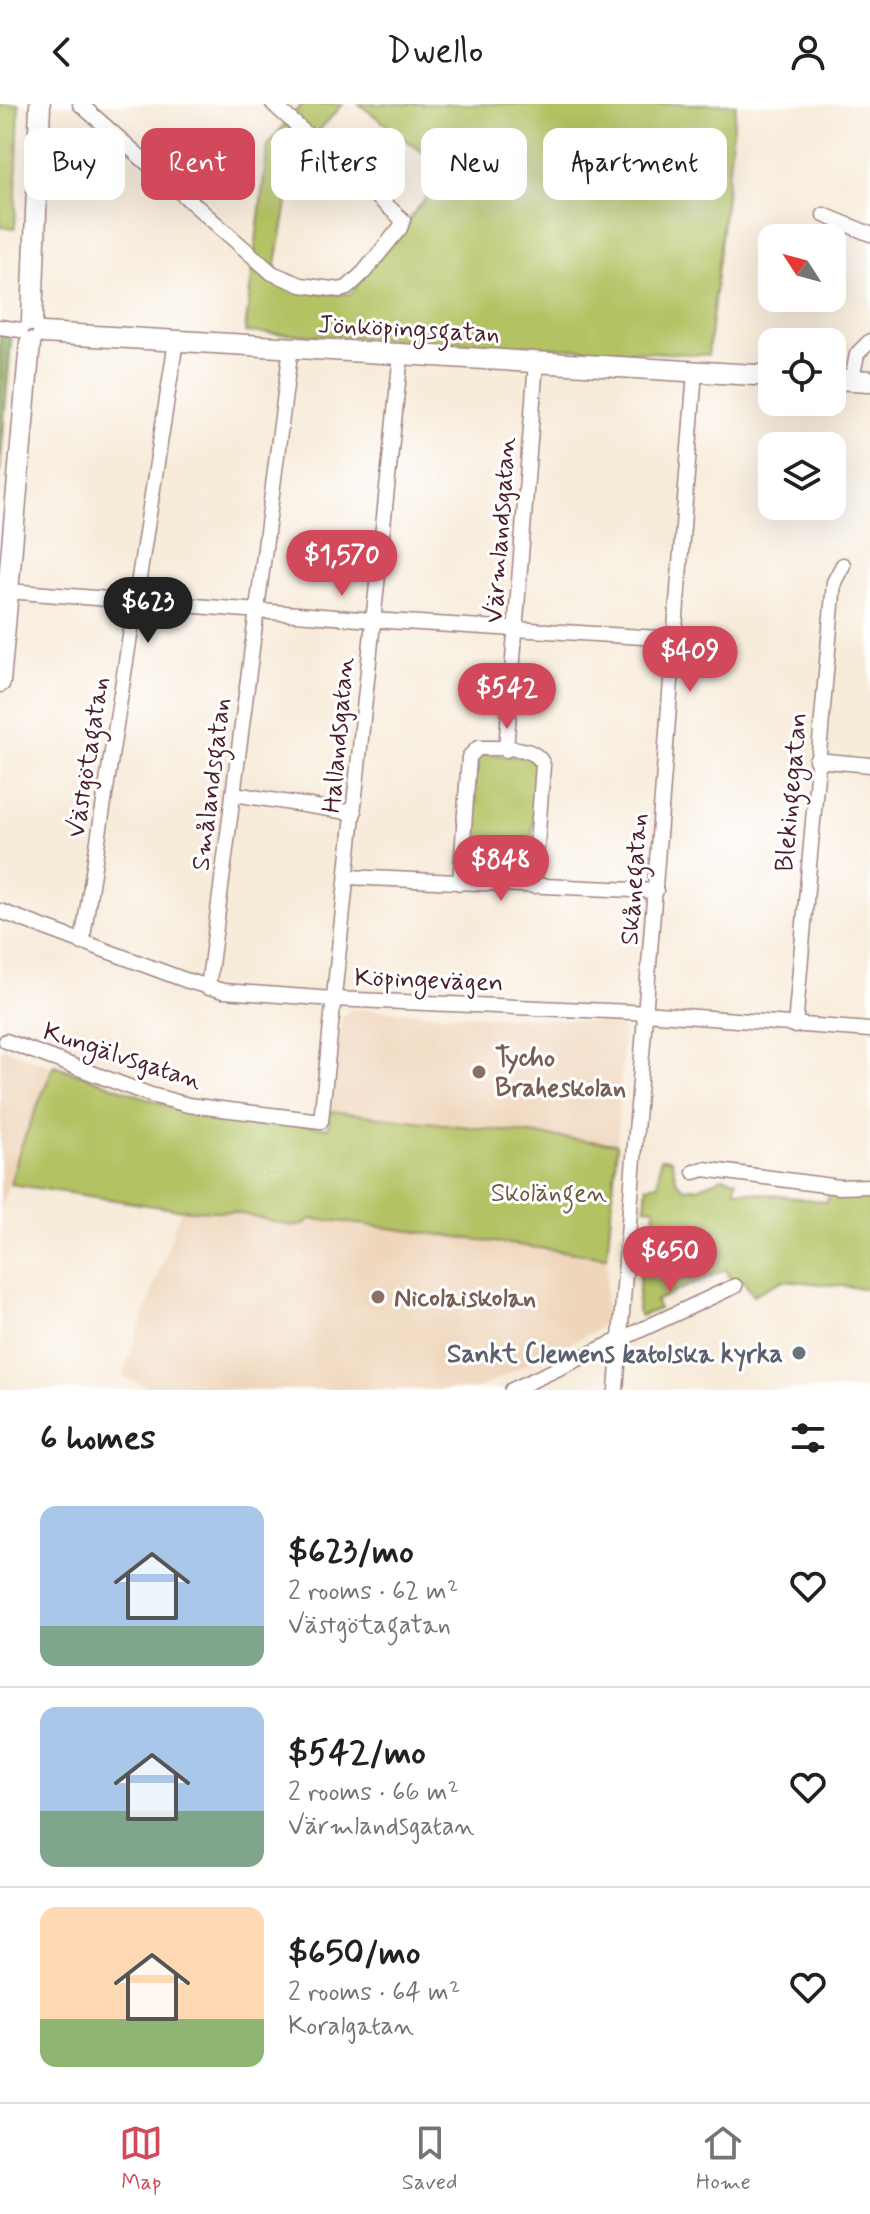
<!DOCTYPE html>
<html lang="en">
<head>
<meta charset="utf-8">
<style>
  body { margin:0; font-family:Mynerve,sans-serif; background:#f6f6f6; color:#202124; height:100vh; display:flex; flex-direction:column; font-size:30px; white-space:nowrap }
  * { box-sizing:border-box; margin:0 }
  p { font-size:26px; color:#757577 }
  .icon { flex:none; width:44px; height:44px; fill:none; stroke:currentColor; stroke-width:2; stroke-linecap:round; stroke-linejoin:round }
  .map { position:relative; height:1286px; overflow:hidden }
  .side { display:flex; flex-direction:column; background:#fff; flex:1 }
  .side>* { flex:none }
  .guide { position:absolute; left:24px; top:24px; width:822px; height:72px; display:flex; gap:16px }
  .needle { width:52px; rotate:306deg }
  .tools { position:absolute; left:758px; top:120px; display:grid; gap:16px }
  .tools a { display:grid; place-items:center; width:88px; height:88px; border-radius:16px; background:#fff; box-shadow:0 8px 32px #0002; font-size:40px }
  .price { position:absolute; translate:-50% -68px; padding:0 18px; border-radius:28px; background:#d1495b; color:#fff; font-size:26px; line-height:52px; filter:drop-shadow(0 2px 4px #0008) }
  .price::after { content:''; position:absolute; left:50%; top:48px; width:24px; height:18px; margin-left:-12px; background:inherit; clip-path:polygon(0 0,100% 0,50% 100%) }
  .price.active { background:#222; color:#fff }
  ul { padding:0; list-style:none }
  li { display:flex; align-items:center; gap:24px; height:200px; padding:0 40px }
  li+li { border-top:2px solid #e0e0e0 }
  li span { display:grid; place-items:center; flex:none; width:224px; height:160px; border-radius:16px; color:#555 }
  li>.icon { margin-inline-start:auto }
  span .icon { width:96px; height:96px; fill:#fffc; stroke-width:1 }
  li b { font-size:34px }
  h2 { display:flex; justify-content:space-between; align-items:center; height:96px; padding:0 40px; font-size:34px }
  .chip { padding:0 28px; border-radius:16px; background:#fff; box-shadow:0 8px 32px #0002; font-size:28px; line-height:72px }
  .chip.active { background:#d1495b; color:#fff }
  header { display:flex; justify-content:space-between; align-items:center; height:104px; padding:0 40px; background:#fff; font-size:36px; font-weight:600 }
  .tabs { display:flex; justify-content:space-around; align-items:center; height:112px; border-top:2px solid #e0e0e0; background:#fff; font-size:22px; color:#757577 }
  .tabs a { display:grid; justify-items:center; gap:4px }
  .tabs .active { color:#d1495b }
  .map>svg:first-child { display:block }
  .built { fill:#efd6bb }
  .green { fill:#b3c264; stroke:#7e7048; stroke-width:2 }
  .forest { fill:#8ea85a; stroke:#6c6442; stroke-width:2 }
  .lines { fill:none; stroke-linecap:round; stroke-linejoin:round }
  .street-casing { stroke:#a08582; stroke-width:17 }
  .secondary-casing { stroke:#a08582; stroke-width:23 }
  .street { stroke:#fff; stroke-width:14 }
  .secondary { stroke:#fff; stroke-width:20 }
  .education-dot { fill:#8d6e63; stroke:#fff; stroke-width:3 }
  .worship-dot { fill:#6b7280; stroke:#fff; stroke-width:3 }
  .labels { text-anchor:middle; stroke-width:6; stroke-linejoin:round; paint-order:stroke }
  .street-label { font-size:26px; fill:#4a1f2b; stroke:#fff }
  .education-label { font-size:26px; font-weight:bold; fill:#785e54; stroke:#fff; text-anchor:start }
  .park-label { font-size:26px; fill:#6f583f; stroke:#fff }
  .worship-label { font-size:26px; font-weight:bold; fill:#5b616d; stroke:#fff; text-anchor:end }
</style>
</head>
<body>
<header><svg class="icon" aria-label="back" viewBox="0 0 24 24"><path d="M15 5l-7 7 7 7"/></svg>Dwello<svg class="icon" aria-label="person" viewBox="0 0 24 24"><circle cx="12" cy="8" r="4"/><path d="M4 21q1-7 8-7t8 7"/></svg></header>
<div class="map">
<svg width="870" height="1286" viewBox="0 0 870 1286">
  <rect width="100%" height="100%" fill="#fff"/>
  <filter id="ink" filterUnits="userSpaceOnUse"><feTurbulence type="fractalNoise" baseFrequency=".0125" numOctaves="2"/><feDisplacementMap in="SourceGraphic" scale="16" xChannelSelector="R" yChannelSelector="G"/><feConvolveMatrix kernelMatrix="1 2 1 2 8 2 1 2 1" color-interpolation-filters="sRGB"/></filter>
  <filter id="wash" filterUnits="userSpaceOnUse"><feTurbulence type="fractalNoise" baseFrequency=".006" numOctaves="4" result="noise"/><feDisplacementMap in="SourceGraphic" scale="32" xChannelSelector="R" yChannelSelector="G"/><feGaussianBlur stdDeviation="1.8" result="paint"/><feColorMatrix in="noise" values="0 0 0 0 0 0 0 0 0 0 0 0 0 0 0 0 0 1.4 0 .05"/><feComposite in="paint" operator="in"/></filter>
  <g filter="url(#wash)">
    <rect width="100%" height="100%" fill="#f7ebd9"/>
    <g class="built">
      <path d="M352,905L616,919L624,928L617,1040L331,1007L342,913Z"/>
      <path d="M0,943L53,963L20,1045L0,1106Z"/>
      <path d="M181,1105L234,1108L295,1123L311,1115L336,1117L607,1153L605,1216L596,1226L475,1286H158L122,1273Z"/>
    </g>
    <g class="green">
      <path d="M0,0H19L15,124L0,123Z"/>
      <path d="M302,0H343L296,52L276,159L280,181L301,187L350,190L447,67L359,0H736L708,251L245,228L268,40Z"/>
      <path d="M479,650L529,653L537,661L530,768L523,776L471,775L466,767L473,657Z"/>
      <path d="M54,961L186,1008L328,1024L331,1007L617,1040L607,1153L336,1117L311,1115L302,1121L292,1122L234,1108L174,1105L10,1080L20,1045Z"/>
      <path d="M660,1054L671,1055L677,1078L685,1084H698L723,1073L736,1076L735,1086L827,1098L829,1089L870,1090V1185L783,1176L753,1191L744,1178L730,1174L726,1165L655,1197L659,1205L640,1212L637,1206L643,1138H653L655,1104L645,1103L647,1082L658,1080Z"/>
    </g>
    <path class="forest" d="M0,229L10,233L11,238L0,368Z"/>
  </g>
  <g filter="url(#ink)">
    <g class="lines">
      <defs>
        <g id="street">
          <path d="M80,0L272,169L301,181L340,186L347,184L364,168L400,124L403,116L273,0"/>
          <path d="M824,111L870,130"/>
          <path d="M0,223L21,226"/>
          <path d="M852,276L857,250L870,237"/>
          <path d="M8,487L372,516L675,535"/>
          <path d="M506,646L536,258"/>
          <path d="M816,656L870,661"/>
          <path d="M234,690L354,709"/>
          <path d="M347,773L656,787"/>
          <path d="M460,779L469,653L478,644C497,645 535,639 543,661L534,782"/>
          <path d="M0,807L185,876L223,887L333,895L631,908L870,926"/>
          <path d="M82,839L176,237"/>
          <path d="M208,884L291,243"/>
          <path d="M795,922L834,478L843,461"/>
          <path d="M6,937L151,991L188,1001L321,1017L401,250"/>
          <path d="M694,1068L704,1065L839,1083L870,1082"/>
          <path d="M512,1286L735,1182"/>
          <path d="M616,1286L695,267"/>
        </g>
        <g id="secondary">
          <path d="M32,217L40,0"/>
          <path d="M43,229L772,272"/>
          <path d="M832,275L870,277"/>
          <path d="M0,578L30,239"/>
        </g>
      </defs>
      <use href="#street" class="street-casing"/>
      <use href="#secondary" class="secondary-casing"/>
      <use href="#street" class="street"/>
      <use href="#secondary" class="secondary"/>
    </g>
  </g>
  <g class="education-dot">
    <circle cx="479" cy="968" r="8"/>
    <circle cx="378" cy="1193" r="8"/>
  </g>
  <circle class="worship-dot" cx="799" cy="1249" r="8"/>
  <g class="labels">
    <g class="street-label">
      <text transform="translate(409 224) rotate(3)" y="9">Jönköpingsgatan</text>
      <text transform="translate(499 426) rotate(-86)" y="9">Värmlandsgatan</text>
      <text transform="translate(337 631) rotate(-85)" y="9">Hallandsgatan</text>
      <text transform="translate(87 653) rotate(-81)" y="9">Västgötagatan</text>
      <text transform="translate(210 680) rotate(-83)" y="9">Smålandsgatan</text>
      <text transform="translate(790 688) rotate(-85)" y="9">Blekingegatan</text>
      <text transform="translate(633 775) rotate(-86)" y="9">Skånegatan</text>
      <text transform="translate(429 875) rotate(2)" y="9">Köpingevägen</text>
      <text transform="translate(123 951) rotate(18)" y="9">Kungälvsgatan</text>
    </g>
    <g class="education-label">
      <text x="495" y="962">Tycho<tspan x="495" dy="30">Braheskolan</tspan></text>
      <text x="394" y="1202">Nicolaiskolan</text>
    </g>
    <g class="park-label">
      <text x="549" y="1097">Skolängen</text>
    </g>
    <g class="worship-label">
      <text x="783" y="1258">Sankt Clemens katolska kyrka</text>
    </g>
  </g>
</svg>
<div class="tools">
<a><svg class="needle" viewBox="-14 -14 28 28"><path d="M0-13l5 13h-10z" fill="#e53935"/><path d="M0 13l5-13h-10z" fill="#757577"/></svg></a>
<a><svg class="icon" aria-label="locate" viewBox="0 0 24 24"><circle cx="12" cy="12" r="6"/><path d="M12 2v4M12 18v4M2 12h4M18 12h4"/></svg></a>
<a><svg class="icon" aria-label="layers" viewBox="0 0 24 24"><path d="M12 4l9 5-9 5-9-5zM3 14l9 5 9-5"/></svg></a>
</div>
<b class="price" style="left:342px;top:494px">$1,570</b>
<b class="price active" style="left:148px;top:541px">$623</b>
<b class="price" style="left:690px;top:590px">$409</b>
<b class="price" style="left:507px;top:627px">$542</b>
<b class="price" style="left:501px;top:799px">$848</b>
<b class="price" style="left:670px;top:1190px">$650</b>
<div class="guide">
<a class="chip">Buy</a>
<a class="chip active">Rent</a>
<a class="chip">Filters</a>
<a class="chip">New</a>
<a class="chip">Apartment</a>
</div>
</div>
<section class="side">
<h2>6 homes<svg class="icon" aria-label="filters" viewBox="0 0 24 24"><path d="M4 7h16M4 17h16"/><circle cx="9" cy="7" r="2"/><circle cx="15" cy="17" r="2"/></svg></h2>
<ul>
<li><span style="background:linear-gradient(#a9c7e8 75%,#7fa58c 0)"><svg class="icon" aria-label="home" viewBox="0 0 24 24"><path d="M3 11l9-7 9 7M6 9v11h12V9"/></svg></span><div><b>$623/mo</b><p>2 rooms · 62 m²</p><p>Västgötagatan</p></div><svg class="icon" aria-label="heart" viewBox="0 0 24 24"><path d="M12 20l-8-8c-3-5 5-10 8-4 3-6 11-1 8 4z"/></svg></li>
<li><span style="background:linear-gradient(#a9c7e8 65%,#7fa58c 0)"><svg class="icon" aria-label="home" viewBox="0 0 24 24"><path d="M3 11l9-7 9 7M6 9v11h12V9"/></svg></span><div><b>$542/mo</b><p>2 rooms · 66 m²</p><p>Värmlandsgatan</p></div><svg class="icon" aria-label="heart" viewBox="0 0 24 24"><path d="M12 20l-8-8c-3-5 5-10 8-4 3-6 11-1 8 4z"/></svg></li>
<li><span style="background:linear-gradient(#ffd9b3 70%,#8fb573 0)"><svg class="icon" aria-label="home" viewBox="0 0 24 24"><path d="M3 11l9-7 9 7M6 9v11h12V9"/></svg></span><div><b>$650/mo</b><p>2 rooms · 64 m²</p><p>Koralgatan</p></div><svg class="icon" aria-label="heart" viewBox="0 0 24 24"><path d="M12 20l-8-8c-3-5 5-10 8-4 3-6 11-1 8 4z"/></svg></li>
</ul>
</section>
<nav class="tabs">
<a class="active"><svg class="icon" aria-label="map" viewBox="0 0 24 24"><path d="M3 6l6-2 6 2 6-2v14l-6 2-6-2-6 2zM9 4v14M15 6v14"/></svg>Map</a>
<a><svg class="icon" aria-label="saved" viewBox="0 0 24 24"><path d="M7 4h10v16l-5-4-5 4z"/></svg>Saved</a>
<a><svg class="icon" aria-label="home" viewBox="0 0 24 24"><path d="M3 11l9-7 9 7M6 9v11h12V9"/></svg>Home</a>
</nav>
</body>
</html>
